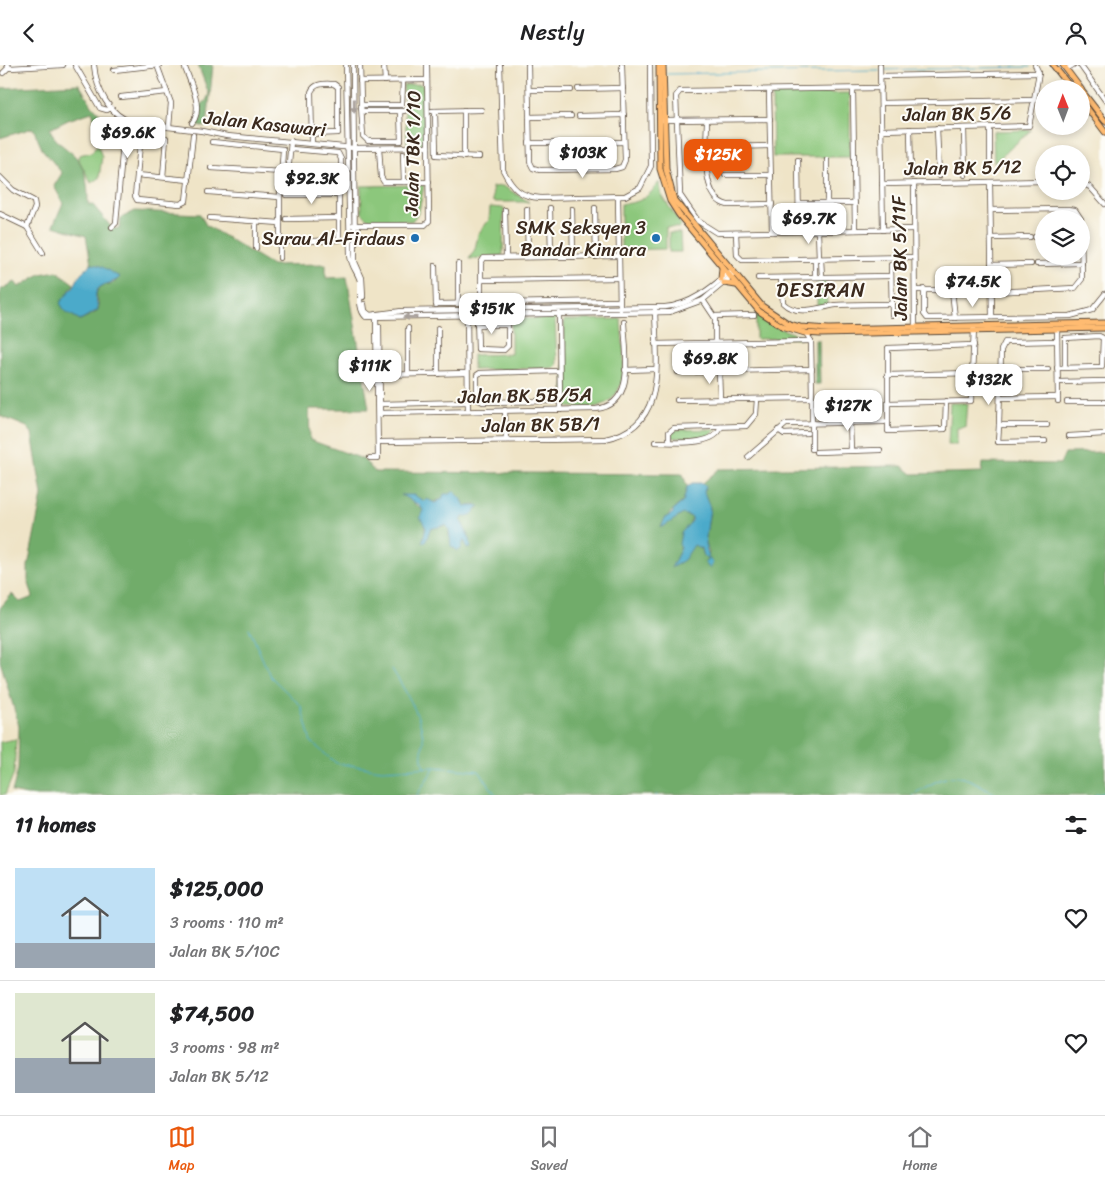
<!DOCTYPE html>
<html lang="en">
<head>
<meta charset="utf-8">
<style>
  body { margin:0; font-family:Sriracha,sans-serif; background:#f6f6f6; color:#202124; height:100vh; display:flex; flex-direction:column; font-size:19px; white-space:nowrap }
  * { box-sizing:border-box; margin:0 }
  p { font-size:16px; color:#757577 }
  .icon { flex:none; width:28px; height:28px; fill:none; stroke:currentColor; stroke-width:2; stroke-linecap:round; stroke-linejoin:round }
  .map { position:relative; height:730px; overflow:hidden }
  .side { display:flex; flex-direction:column; background:#fff; flex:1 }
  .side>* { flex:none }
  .needle { width:32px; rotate:359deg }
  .tools { position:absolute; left:1035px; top:15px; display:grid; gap:10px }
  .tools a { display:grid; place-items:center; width:55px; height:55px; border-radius:50%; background:#fff; box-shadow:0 2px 8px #0003; font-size:25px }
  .price { position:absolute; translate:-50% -42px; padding:0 11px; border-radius:10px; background:#fff; color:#222; font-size:16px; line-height:32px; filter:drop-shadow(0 1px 2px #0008) }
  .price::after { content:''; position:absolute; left:50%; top:30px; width:15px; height:11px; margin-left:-8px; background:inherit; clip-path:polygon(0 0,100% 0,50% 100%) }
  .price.selected { background:#ea580c; color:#fff }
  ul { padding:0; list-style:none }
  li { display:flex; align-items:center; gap:15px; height:125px; padding:0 15px }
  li+li { border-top:1px solid #e0e0e0 }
  li span { display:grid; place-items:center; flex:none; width:140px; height:100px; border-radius:0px; color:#555 }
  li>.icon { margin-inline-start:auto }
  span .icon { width:60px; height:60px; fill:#fffc; stroke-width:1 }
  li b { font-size:21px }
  h2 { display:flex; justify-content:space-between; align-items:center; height:60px; padding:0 15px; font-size:21px }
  header { display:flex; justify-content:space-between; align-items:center; height:65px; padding:0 15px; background:#fff; font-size:22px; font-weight:600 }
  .menu { display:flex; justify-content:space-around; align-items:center; height:70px; border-top:1px solid #e0e0e0; background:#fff; font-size:14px; color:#757577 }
  .menu a { display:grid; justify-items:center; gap:2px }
  .menu .selected { color:#ea580c }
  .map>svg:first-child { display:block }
  .green { fill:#8cc77b; stroke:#64784c }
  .forest { fill:#71ac6b; stroke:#566b44; fill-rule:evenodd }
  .water { fill:#4baaca; stroke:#436a74 }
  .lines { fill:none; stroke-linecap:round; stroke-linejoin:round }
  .stream { stroke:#4baaca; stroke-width:1 }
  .minor-casing { stroke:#564637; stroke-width:6 }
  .major-casing { stroke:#564637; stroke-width:7 }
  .minor { stroke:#fff; stroke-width:4.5 }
  .major { stroke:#ffbb71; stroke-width:5 }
  .oneway { fill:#a79f9a }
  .poi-dot { fill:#1f6fb2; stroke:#fdfcf7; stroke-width:2 }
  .labels { text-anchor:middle; stroke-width:4; stroke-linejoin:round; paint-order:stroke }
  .street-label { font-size:19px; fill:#3b2a1e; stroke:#fdfcf7 }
  .poi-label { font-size:19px; fill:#3b2a1e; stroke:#fdfcf7; text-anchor:end }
  .neighbourhood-label { font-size:20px; letter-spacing:1px; fill:#3b2a1e; stroke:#fdfcf7 }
</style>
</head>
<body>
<header><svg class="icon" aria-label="back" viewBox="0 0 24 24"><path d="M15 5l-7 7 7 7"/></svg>Nestly<svg class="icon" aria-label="person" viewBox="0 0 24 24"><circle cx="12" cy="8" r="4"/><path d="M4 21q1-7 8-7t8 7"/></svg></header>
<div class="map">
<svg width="1105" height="730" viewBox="0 0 1105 730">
  <rect width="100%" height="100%" fill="#fdfcf7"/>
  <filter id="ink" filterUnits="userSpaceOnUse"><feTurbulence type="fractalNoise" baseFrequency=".02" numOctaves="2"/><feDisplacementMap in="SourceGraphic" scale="10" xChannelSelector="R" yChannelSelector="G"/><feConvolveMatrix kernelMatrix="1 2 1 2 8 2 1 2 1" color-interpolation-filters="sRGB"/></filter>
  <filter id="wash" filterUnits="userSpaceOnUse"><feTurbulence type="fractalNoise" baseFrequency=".0096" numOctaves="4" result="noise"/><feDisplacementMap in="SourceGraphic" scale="20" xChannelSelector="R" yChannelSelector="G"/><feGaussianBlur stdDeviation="1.12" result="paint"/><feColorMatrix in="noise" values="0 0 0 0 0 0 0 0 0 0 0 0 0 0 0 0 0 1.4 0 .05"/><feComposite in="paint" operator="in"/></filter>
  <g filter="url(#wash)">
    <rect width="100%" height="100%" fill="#efe4c7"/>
    <g class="green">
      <path d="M421,19L424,22L425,76L423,79H407L403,20Z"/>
      <path d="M850,28V92H773L772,29Z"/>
      <path d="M1031,65L994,98L993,66Z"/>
      <path d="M98,80L102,92L99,113L91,118L78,93L79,90L92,87L95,82Z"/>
      <path d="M659,117L661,129L681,160L678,163L666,162V184L621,185V139C640,138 648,133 659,117Z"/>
      <path d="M424,120L419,147L412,156L369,155L362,148L361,121Z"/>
      <path d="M503,121L529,137H493L492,122Z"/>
      <path d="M490,142L504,143L503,188L502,191L469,194L475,184L478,169L489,155Z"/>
      <path d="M669,168H680L681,187H669Z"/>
      <path d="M817,214H826L827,241L817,243Z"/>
      <path d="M756,248L781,264L808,273L756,274Z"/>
      <path d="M555,253L557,300L554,303L473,305V290L511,289V257L514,254Z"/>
      <path d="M621,254C622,280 634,331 599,341C589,344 575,342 564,342V255Z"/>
      <path d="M950,338H967L965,362L957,363V380H948Z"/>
      <path d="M717,364L708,372L674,373L671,370L675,365Z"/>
      <path d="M16,674L14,708L5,730H0V677Z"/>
    </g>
    <g class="forest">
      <path d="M198,0H213L207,62L196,61L197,56H200L201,39L206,36L209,29Z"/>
      <path d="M79,19L92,40L103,52H111L119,58L96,59L92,47L68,55L50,64C55,77 64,81 74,90C87,103 88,122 88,139L93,140L113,164L120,163L121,153L135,146L200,149L206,160L272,200L326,199V213L347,212L369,344H309L310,375L363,394L375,407L683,409L687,422L683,437C674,442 665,453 661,462L683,449L692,452L673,502L694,479L702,484L704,491L708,493L707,501L709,487L705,479L710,443L704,427L706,421L703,418L719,404L902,401L912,409L982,407L983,398L1060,399L1065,388L1105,387V730H27L12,727L18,704L19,661L0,596V543L12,529L20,537L33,532L28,515V501L42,430L32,368L27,362L0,351V225L15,217L19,222L40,209L57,206L74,219L70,224L65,246L80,255L95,248L99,242L96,228L101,221L114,218L120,212L91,199L86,171L53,161L63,138L54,121L62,108L42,84L33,63L0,73V23ZM450,429L462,435L465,441L476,440L479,443L463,452L461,457L470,474L468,484L464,475L462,479L449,471V465L446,460L430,464L426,475L423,445L407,433L414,430C427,442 437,437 450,429Z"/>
      <path d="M815,275H819L820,319H815Z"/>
    </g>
    <g class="water">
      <path d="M91,199C102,199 110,208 120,212C114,220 99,217 96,228C95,234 98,240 98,245L80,255L65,246L60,238L74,221L81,208Z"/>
      <path d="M692,418H703L706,421L704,427L710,443L705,479L709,493L713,498L710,504L704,497H707L708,493L704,491L702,484L694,480L684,495L671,503L681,483L679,479L681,468L692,456V452L683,449L661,463L665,453L673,448V445L683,437L687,422Z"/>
      <path d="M454,426L461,433L465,441H480L471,450L463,452L461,456L470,474L471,483L468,484L464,475L461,484L458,486L451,481L449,465L446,460L430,464L426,476L422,478L426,463L420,452L423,445L419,440L401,430H414L424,436L427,434L435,438L442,434L444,429H450Z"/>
    </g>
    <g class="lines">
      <g class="stream">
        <path d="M667,9L1030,2"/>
        <path d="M249,563L270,611L301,641L311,677L336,698L382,705L435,702L479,706L496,730"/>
        <path d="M392,604C404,624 420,648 423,672C424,684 419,689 424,702"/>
        <path d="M417,730L434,703"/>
        <path d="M656,730H657"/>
        <path d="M912,730C952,706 957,705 997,730"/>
        <path d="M1095,730L1105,727"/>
      </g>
    </g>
  </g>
  <g filter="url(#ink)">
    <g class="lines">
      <defs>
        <g id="minor">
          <path d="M7,0L10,3L63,0"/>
          <path d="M75,0L100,43L107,45L111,43"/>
          <path d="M94,0C96,24 109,51 134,58L202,66L227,71L354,83L428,82"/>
          <path d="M157,0L171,38L169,62"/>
          <path d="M184,0C189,15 205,43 192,58"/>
          <path d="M346,0L350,190C351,202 358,207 360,216C361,227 357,244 366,252L670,247L703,235L733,210"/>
          <path d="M353,0L355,197L362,213L363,232"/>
          <path d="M360,0L361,40H402L403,16"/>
          <path d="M384,0L385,16"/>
          <path d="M500,0L503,105C512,123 520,132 541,133L625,131L640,123L651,101L650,0"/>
          <path d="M528,0L530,97L533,103L540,105L615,104L622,102L625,95L622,0"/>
          <path d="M880,0L883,165"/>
          <path d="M1080,0L1105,35"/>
          <path d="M1066,4L1073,0"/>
          <path d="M114,5L159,0"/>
          <path d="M3,8L8,3"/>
          <path d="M881,11L1039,8"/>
          <path d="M360,16L427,15"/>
          <path d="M881,23L680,26L676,31L680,130L698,156L717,168L914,164"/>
          <path d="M578,24L623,23"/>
          <path d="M853,24L855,165"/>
          <path d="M529,25H571"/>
          <path d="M769,25L772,167"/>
          <path d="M121,32L167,27"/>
          <path d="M881,38L1035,35"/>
          <path d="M361,40L363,71L368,76H401L400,46"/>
          <path d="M464,45V92"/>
          <path d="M362,46H404"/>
          <path d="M432,46L481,45"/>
          <path d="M435,46L436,90L479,92"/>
          <path d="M579,51L624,50"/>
          <path d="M529,52L571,51"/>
          <path d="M663,55L770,54"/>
          <path d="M707,55C707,76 699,135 728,140L772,139"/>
          <path d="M142,59L135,131L137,135L180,139L186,136L193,70"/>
          <path d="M990,62V99"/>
          <path d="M937,63L939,111"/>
          <path d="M964,63L965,110"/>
          <path d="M910,64L911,111"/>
          <path d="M881,65L1029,61L1039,8L1035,0"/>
          <path d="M291,76L288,110L292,116L348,120"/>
          <path d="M212,77L283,84L280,132V193"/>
          <path d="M312,78L311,27C315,17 326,19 334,19L338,22V68L312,69"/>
          <path d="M529,78H571"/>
          <path d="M579,78L624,77"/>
          <path d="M724,82L770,81"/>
          <path d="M379,83L381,112L384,117H429"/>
          <path d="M291,84L338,88L341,94V120"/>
          <path d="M403,89L404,117"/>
          <path d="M798,95L799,166"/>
          <path d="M827,95V138"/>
          <path d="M211,103L282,107"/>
          <path d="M137,110L189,115"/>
          <path d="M725,110H771"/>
          <path d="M0,112L13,125L34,136L35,142L27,162"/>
          <path d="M163,112L166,73"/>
          <path d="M990,117L992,252"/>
          <path d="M914,118L915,265"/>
          <path d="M1081,118L1090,122L1105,139"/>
          <path d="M882,119L1044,116"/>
          <path d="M208,127L280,132"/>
          <path d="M286,130H339"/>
          <path d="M618,132L620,245"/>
          <path d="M799,138H855"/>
          <path d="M550,143L551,192"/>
          <path d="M595,143L596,192"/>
          <path d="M527,144L528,192"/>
          <path d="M572,144L573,192"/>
          <path d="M505,145L506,192"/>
          <path d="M991,145L1068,144L1075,145L1081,154"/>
          <path d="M0,149L27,162L43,188"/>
          <path d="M210,153L280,158"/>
          <path d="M286,154L339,153"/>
          <path d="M353,160H425L429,156L427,0"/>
          <path d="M112,162L116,158L125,56"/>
          <path d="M818,166L819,194"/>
          <path d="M736,168L737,190L742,195L914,192"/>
          <path d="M1035,172H1044"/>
          <path d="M991,173L1030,172"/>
          <path d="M286,177L339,175V120"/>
          <path d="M256,183V156"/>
          <path d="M815,194V212"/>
          <path d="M821,194L822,212"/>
          <path d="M1037,199L1082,198"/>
          <path d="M891,200L892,250"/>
          <path d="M991,200L1031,199"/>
          <path d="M435,201L436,240"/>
          <path d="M758,213L891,211"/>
          <path d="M781,213L783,238C797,252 820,242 836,240C855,239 874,239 892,239"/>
          <path d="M481,215L619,213"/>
          <path d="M924,224V249L927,253L1070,251L1092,245L1105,229"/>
          <path d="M915,225H952L955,253"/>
          <path d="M992,227L1075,223L1082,214L1081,156"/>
          <path d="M703,235L715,253V278"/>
          <path d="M458,238V199"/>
          <path d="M481,238V198L484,193L619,191"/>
          <path d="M364,239L365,246L370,250L402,246L665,242C691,240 711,223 730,207"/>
          <path d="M436,239L619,236"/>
          <path d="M467,245L468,346"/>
          <path d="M559,248L560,345"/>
          <path d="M477,251L478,284L504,285L508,281V251"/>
          <path d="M714,251L754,250"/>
          <path d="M477,260H508"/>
          <path d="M379,261L380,350"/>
          <path d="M408,263V309"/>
          <path d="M438,263V309"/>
          <path d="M1057,264L1058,336"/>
          <path d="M718,278L720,334"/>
          <path d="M655,279L811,276"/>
          <path d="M1057,303L1101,302L1102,301L1103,273L1099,271L1065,273V303"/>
          <path d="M1001,304H1048"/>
          <path d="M625,305L656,304"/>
          <path d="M559,306L480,308L477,310V334L483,337L560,336"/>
          <path d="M678,307L812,304"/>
          <path d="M380,310L467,308"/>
          <path d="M887,310L972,308"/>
          <path d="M1058,317L1105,316"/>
          <path d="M812,333V384"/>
          <path d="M1000,333L1058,332"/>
          <path d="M677,335L812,333L811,276L806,268"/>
          <path d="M946,336L945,364L888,366V283L974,280"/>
          <path d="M1067,337H1105"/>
          <path d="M888,338L971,336L974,263"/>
          <path d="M380,339L468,337"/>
          <path d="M505,345L506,375"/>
          <path d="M380,348L596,344C637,340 625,286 624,257"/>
          <path d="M850,357L851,385"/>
          <path d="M999,360L998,377L1045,376"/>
          <path d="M1047,360H999L1001,285L1005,277L1057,276"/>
          <path d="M778,365L784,369L807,368"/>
          <path d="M1069,371L1105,369"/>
          <path d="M381,377L605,374C669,362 656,294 655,245"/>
          <path d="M655,377C673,377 715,382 721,362"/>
          <path d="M669,377V367L674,363L746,361L756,349L757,334"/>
          <path d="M816,387L880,385"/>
          <path d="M748,392L786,359L884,357"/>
          <path d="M370,393H378L376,250"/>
        </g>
        <g id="major">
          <path d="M659,0L660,104L670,136L679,150L759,246L782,261L805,268L820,269L1105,263"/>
          <path d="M663,0L666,104L674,135L762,241L789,259L800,262L829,264L1105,258"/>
          <path d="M1053,0L1072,24"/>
          <path d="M1063,0L1081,24"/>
          <path d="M1081,25L1105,56"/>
          <path d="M1081,35L1105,67"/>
          <path d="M721,214L722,203"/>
          <path d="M724,218L736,220"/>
        </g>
      </defs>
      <use href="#minor" class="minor-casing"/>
      <use href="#major" class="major-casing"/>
      <use href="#minor" class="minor"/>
      <use href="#major" class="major"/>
    </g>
    <defs><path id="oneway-solid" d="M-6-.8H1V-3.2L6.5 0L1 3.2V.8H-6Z" transform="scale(1.25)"/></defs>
    <g class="oneway">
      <use href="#oneway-solid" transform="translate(354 41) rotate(89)"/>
      <use href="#oneway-solid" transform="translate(410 252) rotate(179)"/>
    </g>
  </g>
  <g class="poi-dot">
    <circle cx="415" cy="173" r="5"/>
    <circle cx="656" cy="173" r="5"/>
  </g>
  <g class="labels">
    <g class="street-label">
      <text transform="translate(957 48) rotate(-1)" y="7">Jalan BK 5/6</text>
      <text transform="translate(265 58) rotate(6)" y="7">Jalan Kasawari</text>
      <text transform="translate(412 88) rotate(-89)" y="7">Jalan TBK 1/10</text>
      <text transform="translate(963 102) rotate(-1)" y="7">Jalan BK 5/12</text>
      <text transform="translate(899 193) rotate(-91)" y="7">Jalan BK 5/11F</text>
      <text transform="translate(525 330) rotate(-1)" y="7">Jalan BK 5B/5A</text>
      <text transform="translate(541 359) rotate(-1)" y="7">Jalan BK 5B/1</text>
    </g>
    <g class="poi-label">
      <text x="646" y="169">SMK Seksyen 3<tspan x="646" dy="22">Bandar Kinrara</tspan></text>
      <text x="405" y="180">Surau Al-Firdaus</text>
    </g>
    <g class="neighbourhood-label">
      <text x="821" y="232">DESIRAN</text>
    </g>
  </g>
</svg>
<div class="tools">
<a><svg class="needle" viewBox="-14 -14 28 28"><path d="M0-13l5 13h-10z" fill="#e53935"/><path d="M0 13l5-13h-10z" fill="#757577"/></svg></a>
<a><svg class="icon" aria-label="locate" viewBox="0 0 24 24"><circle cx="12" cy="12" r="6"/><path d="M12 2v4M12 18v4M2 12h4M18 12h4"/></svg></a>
<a><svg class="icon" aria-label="layers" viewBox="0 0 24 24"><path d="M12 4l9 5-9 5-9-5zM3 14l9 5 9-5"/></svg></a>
</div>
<b class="price" style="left:128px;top:94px">$69.6K</b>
<b class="price" style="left:583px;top:114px">$103K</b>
<b class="price selected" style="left:718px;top:116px">$125K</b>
<b class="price" style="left:312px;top:140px">$92.3K</b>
<b class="price" style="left:809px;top:180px">$69.7K</b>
<b class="price" style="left:973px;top:243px">$74.5K</b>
<b class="price" style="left:492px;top:270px">$151K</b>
<b class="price" style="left:710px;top:320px">$69.8K</b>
<b class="price" style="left:370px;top:327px">$111K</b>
<b class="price" style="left:989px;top:341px">$132K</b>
<b class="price" style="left:848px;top:367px">$127K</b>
</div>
<section class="side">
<h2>11 homes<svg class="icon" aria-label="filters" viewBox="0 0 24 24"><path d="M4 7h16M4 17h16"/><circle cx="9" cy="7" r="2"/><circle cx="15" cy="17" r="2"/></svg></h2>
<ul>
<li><span style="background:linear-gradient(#bfe0f5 75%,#9aa5b1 0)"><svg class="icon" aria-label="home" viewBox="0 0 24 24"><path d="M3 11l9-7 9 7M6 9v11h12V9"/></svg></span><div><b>$125,000</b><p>3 rooms · 110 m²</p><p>Jalan BK 5/10C</p></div><svg class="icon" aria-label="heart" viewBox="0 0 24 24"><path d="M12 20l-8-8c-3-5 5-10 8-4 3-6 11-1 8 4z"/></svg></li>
<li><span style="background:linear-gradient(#dfe7d0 65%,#9aa5b1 0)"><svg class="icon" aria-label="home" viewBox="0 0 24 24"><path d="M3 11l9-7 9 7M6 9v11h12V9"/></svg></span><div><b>$74,500</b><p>3 rooms · 98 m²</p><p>Jalan BK 5/12</p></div><svg class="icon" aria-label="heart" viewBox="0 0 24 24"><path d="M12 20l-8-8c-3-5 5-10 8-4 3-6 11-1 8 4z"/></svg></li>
</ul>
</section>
<nav class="menu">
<a class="selected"><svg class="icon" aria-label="map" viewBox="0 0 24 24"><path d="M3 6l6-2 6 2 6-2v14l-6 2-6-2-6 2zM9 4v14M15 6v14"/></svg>Map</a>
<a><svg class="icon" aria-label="saved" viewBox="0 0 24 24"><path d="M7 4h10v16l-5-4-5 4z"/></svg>Saved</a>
<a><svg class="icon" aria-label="home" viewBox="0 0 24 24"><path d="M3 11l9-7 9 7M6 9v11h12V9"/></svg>Home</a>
</nav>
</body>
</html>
